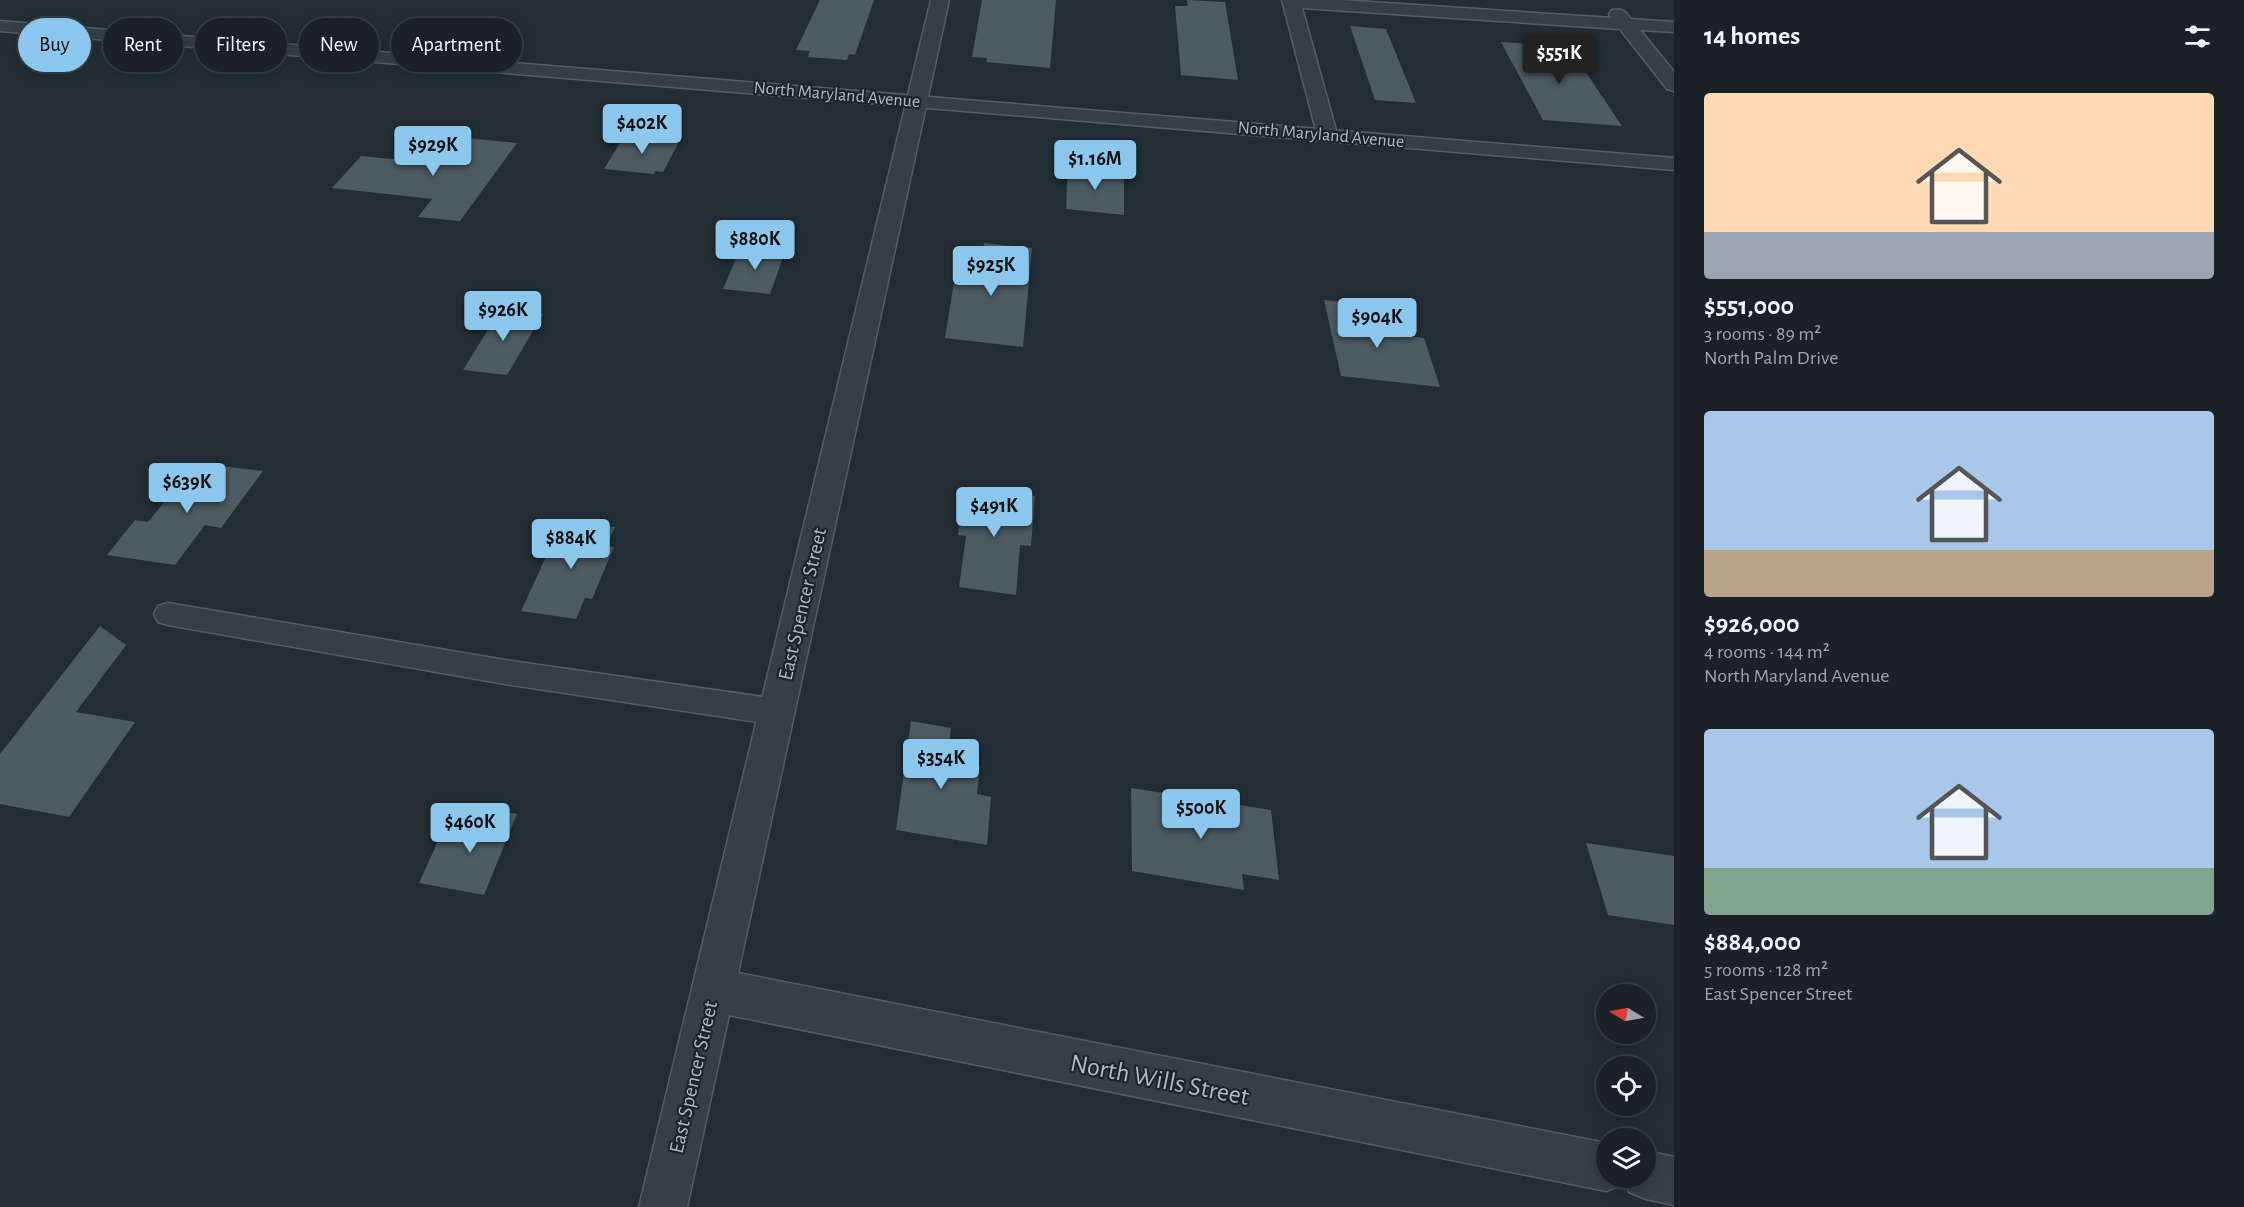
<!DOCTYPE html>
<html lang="en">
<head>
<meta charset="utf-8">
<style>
  body { margin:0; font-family:"Alegreya Sans",sans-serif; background:#272f33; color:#f1f3f6; height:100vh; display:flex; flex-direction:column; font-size:22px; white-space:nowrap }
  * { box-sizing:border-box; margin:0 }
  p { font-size:20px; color:#9fa4a7 }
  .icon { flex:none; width:33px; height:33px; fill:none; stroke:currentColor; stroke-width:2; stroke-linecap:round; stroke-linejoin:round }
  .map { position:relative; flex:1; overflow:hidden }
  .panel { display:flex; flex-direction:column; background:#1a2227; width:570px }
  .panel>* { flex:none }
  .hud { position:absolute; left:18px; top:18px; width:570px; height:54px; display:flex; gap:12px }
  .needle { width:39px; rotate:280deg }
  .buttons { position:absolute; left:1596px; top:984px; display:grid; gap:12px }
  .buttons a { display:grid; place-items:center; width:60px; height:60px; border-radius:50%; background:#1a2227; box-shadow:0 3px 15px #0003,0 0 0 2px #383f44; font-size:30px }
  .price { position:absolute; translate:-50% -51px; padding:0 14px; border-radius:6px; background:#8bc7ec; color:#111; font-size:20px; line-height:39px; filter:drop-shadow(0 2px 3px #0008) }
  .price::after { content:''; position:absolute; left:50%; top:36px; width:18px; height:14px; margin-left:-9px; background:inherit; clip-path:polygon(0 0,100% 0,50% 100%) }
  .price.selected { background:#222; color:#fff }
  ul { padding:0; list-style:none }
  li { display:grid; align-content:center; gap:12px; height:318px; padding:0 30px }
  li span { display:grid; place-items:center; height:186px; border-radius:6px; color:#555 }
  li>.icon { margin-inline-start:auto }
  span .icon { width:108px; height:108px; fill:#fffc; stroke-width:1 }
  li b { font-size:26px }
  h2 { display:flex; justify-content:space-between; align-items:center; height:72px; padding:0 30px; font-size:26px }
  .pill { padding:0 21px; border-radius:27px; background:#1a2227; box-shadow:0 3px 15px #0003,0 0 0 2px #383f44; font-size:21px; line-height:54px }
  .pill.selected { background:#8bc7ec; color:#111 }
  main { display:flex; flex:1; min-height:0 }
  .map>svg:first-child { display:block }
  .building { fill:#4d5b63 }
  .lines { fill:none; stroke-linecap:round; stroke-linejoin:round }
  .service-casing { stroke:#535e63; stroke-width:3 }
  .minor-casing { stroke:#535e63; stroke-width:3 }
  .tertiary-casing { stroke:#535e63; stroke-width:3 }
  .service { fill:#354045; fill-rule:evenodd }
  .minor { fill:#354045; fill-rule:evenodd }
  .tertiary { fill:#354045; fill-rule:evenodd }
  .labels { text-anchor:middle; stroke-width:4.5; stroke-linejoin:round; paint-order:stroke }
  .far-street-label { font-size:18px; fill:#afbbc2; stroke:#1b252a }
  .street-label { font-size:21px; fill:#afbbc2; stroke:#1b252a }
  .near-street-label { font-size:26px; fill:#afbbc2; stroke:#1b252a }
</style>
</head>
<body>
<main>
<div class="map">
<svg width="1674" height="1207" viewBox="0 0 1674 1207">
  <rect width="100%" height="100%" fill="#222e34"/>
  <g class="building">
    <path d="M820,0H874L855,55L849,54L847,60L808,57L810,51L796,50Z"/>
    <path d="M982,0H1056L1050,68L986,62L987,58L972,57Z"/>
    <path d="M1187,0L1225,2L1238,80L1181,75L1175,6H1188Z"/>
    <path d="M1350,26L1386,29L1416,103L1375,100Z"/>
    <path d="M1501,42L1569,47L1622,126L1543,120Z"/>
    <path d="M630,135L680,140L663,172L655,171L654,174L604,169L624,136Z"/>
    <path d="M465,138L517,143L460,221L418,217L432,199L332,188L361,156L444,164Z"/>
    <path d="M1068,165L1110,169V176L1124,177V215L1066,209Z"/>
    <path d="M984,243L1032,248L1023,347L945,338L958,258L982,260Z"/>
    <path d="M741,247L785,252L770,294L723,289Z"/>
    <path d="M1324,300L1363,304L1367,320L1378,321L1381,333L1424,338L1440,387L1341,376Z"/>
    <path d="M501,309L543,314L507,375L463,370Z"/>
    <path d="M196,463L263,471L221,528L205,525L175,565L107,555L135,520L148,522Z"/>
    <path d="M970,487L1035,496L1031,546L1020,545L1016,595L959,587L966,536L958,535L963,495L969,496Z"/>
    <path d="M563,520L615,527L607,546L614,547L592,599L585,598L576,619L521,611Z"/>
    <path d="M100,626L126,645L76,712L135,722L69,817L0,804V754Z"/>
    <path d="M911,721L951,728L947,761L980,766L977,794L991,797L987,845L896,830Z"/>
    <path d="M1131,788L1271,810L1279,880L1242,874L1244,890L1132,871Z"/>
    <path d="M479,808L517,814L484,895L419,883L443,830L467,834Z"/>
    <path d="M1586,843L1674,856V925L1608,915Z"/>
  </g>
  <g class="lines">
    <defs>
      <path id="service" d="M168,603L505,660L777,699L787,703L792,712L787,721L777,725L505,684L168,625L158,622L154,614L158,606Z"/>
      <g id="minor">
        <path d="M931,0H949L738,973L1606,1143V1178H1646V1151L1674,1157V1205L1646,1199L1629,1192L1624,1180L1623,1184L1606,1191L729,1015L687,1207H639Z"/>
        <path d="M1282,0H1341L1612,18L1609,14L1612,10C1622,8 1625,11 1631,19L1674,22V32L1640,30L1674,72V91L1667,89L1620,29L1302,8L1337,134L1334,138L1327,140L1320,138L1317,134Z"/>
      </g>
      <path id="tertiary" d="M0,21L1674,158V170L0,31Z"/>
    </defs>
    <use href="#service" class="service-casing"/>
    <use href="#minor" class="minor-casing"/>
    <use href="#tertiary" class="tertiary-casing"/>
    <use href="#service" class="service"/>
    <use href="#minor" class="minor"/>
    <use href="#tertiary" class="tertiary"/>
  </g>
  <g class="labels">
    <g class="far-street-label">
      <text transform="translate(837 94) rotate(5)" y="6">North Maryland Avenue</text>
      <text transform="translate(1321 134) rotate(5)" y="6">North Maryland Avenue</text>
    </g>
    <g class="street-label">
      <text transform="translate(802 604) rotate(-77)" y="7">East Spencer Street</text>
      <text transform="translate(693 1077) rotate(-77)" y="7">East Spencer Street</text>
    </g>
    <g class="near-street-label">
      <text transform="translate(1160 1079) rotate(11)" y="9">North Wills Street</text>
    </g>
  </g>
</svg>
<div class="buttons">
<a><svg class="needle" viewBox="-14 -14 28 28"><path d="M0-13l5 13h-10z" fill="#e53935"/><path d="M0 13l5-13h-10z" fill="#9fa4a7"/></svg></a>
<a><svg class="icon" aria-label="locate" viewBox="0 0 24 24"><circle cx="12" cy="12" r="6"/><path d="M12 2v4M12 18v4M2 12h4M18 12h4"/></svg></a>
<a><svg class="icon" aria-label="layers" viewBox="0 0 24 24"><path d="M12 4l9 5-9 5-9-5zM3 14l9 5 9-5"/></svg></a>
</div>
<b class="price selected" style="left:1559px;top:85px">$551K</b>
<b class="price" style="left:642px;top:155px">$402K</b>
<b class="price" style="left:433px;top:177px">$929K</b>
<b class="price" style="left:1095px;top:191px">$1.16M</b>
<b class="price" style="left:755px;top:271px">$880K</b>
<b class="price" style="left:991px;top:297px">$925K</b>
<b class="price" style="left:503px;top:342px">$926K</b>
<b class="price" style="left:1377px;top:349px">$904K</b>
<b class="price" style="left:187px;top:514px">$639K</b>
<b class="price" style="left:994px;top:538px">$491K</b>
<b class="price" style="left:571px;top:570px">$884K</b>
<b class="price" style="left:941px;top:790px">$354K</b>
<b class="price" style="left:1201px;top:840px">$500K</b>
<b class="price" style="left:470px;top:854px">$460K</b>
<div class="hud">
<a class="pill selected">Buy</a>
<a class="pill">Rent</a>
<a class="pill">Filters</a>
<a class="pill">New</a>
<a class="pill">Apartment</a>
</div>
</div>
<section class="panel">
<h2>14 homes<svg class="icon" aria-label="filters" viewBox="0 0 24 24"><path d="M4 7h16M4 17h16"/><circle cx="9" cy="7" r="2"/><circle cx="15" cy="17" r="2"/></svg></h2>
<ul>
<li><span style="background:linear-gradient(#ffd9b3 75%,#9aa5b1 0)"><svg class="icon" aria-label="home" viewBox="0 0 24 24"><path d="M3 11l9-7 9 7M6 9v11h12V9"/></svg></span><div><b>$551,000</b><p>3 rooms · 89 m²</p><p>North Palm Drive</p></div></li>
<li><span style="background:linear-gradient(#a9c7e8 75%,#b9a48a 0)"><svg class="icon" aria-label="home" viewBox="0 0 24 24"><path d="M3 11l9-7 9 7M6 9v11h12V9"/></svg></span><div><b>$926,000</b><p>4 rooms · 144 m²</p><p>North Maryland Avenue</p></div></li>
<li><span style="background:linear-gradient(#a9c7e8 75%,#7fa58c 0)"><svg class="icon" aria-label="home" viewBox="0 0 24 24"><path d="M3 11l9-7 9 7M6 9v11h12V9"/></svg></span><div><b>$884,000</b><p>5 rooms · 128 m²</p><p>East Spencer Street</p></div></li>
</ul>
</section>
</main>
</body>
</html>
